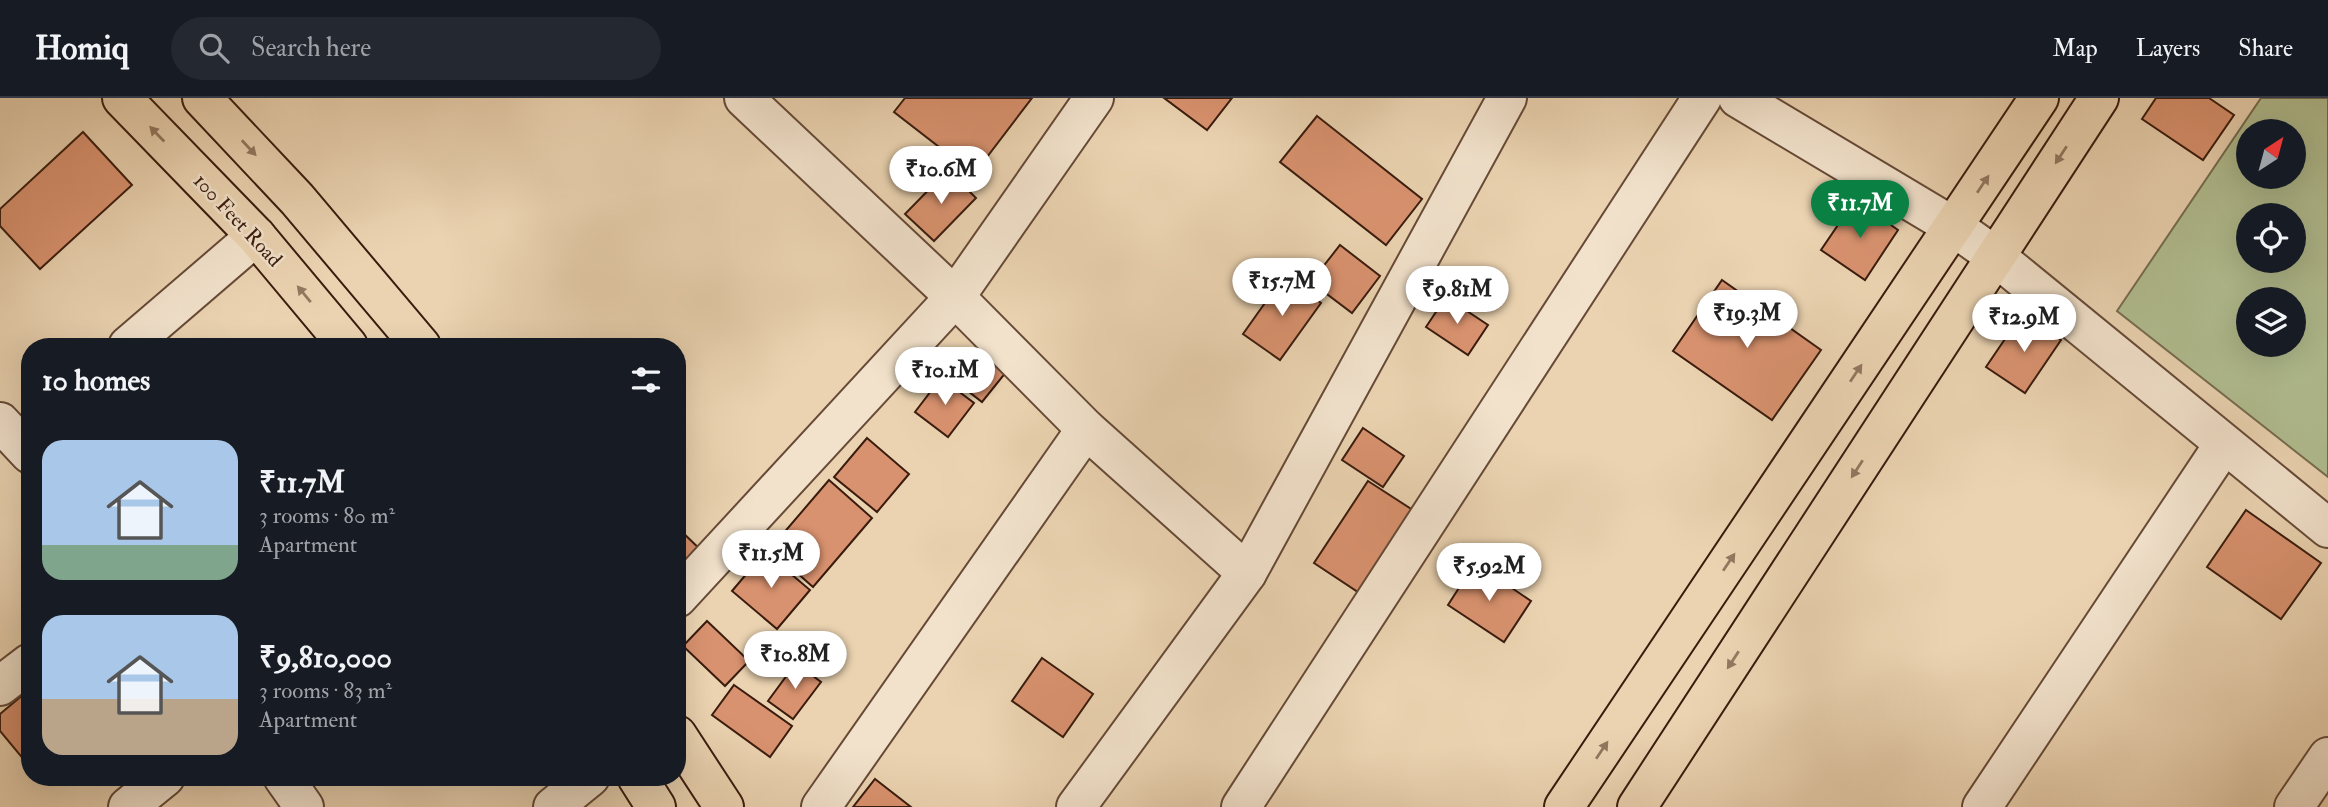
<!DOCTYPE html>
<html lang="en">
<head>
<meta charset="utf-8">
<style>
  body { margin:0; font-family:"IM FELL Double Pica",serif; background:#242831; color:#f1f3f6; height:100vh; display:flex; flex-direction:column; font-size:26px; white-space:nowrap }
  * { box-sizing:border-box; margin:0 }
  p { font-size:23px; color:#9ea1a6 }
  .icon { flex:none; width:38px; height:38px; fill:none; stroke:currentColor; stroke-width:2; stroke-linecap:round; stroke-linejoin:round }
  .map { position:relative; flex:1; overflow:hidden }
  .details { position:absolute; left:21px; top:240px; width:665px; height:448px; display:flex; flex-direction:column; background:#171b24; border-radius:28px; box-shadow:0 7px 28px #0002 }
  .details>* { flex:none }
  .needle { width:46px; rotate:36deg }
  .controls { position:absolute; left:2236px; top:21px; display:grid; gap:14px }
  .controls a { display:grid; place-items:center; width:70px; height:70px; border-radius:50%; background:#171b24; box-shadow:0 7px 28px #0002; font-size:35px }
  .price { position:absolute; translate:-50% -60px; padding:0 16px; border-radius:24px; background:#fff; color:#222; font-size:23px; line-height:46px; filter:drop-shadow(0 2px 4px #0008) }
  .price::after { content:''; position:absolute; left:50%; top:42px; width:21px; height:16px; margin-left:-10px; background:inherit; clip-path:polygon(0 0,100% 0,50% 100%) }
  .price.active { background:#0b8043; color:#fff }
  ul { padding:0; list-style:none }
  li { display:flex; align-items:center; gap:21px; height:175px; padding:0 21px }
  li span { display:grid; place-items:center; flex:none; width:196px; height:140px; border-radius:21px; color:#555 }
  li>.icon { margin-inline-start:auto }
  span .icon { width:84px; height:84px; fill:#fffc; stroke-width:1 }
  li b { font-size:30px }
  h2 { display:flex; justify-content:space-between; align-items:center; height:84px; padding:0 21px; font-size:30px }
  header { display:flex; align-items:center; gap:42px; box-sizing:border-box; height:98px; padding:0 35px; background:#171b24; border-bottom:2px solid #363941 }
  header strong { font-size:33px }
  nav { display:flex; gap:38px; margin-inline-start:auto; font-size:24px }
  .search { width:490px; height:63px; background:#242831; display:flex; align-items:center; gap:18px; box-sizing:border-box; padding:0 24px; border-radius:38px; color:#9ea1a6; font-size:26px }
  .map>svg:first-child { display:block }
  .green { fill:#b1be91; stroke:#766d50; stroke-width:2; fill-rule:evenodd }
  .building { fill:#d9926f; stroke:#3a1c0e; stroke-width:2 }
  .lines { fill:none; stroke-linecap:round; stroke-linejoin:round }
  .minor-casing { stroke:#664a37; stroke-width:42 }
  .major-casing { stroke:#3a1c0e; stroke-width:42 }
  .minor { stroke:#f2e2cc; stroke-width:38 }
  .major { stroke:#ebd3b1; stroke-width:38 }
  .oneway { fill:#927860 }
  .labels { text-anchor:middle; stroke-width:5; stroke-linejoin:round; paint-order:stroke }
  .street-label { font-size:21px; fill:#3a1c0e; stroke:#f2e2cc }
</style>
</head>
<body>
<header>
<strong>Homiq</strong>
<div class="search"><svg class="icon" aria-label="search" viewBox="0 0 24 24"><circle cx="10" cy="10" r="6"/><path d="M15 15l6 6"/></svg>Search here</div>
<nav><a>Map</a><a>Layers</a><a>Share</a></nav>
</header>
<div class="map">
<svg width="2328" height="709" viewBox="0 0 2328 709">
  <rect width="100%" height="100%" fill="#ebd3b1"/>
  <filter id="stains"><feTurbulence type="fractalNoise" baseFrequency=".00286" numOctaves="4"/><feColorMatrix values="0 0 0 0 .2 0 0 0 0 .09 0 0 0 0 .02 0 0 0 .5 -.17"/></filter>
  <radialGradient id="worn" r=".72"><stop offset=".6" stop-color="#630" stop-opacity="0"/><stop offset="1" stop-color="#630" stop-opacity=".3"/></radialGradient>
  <path class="green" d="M2261,0H2328V379L2117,213ZM2249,33H2294V79H2249ZM2249,117H2294V163H2249ZM2249,201H2294V247H2249Z"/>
  <g class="building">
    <path d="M905,0H1032L974,76L894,14Z"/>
    <path d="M1164,0H1232L1207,32Z"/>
    <path d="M2156,0H2209L2234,17L2203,62L2142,21Z"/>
    <path d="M1317,18L1422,101L1386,147L1280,64Z"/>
    <path d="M83,34L132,87L40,171L0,128V111Z"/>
    <path d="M948,72L976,100L934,143L905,116Z"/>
    <path d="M1855,102L1898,132L1865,182L1821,152Z"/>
    <path d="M1340,147L1380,178L1352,215L1311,184Z"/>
    <path d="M1284,178L1321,205L1280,262L1243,236Z"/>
    <path d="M1722,182L1821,252L1772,322L1673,253Z"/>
    <path d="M1446,199L1488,227L1468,257L1426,229Z"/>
    <path d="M2022,216L2061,242L2025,295L1986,269Z"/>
    <path d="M984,254L1007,273L982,304L959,286Z"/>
    <path d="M941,280L974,305L948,339L915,314Z"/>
    <path d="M1363,330L1404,358L1383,389L1342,362Z"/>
    <path d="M867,340L909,376L877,414L834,379Z"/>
    <path d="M829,382L872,420L813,489L770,451Z"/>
    <path d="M1368,383L1419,416L1364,498L1314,465Z"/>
    <path d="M2246,412L2321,465L2281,521L2207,469Z"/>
    <path d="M677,429L708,459L677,490Z"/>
    <path d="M765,454L810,492L777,531L732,493Z"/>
    <path d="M1475,465L1531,503L1504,544L1448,507Z"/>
    <path d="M707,523L749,563L725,588L683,548Z"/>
    <path d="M1042,560L1093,596L1063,639L1012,603Z"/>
    <path d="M796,565L821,584L793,621L768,603Z"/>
    <path d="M734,587L792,628L770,659L712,617Z"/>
    <path d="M30,591V669L0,633V616Z"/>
    <path d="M875,681L911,709H853Z"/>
  </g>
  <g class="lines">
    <defs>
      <g id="minor">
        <path d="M744,0L955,199L1086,331L1247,475"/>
        <path d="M1738,0L1954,129L1995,158L2328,430"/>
        <path d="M128,248L256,138"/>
        <path d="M0,324L30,356"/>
        <path d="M677,500L955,199L1094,0"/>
        <path d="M0,588L30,565"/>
        <path d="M283,679L304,709"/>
        <path d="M128,709L165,679"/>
        <path d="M553,709L590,679"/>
        <path d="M821,709L1086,331"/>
        <path d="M1076,709L1247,475L1507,0"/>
        <path d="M1241,709L1702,0"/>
        <path d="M1982,709L2224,346"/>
        <path d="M2294,709L2328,659"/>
      </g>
      <g id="major">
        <path d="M122,0L256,138L348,248"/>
        <path d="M202,0L297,101L421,248"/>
        <path d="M677,637L724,709"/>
        <path d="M637,679L656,709"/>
        <path d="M1564,709L2039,0"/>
        <path d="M1637,709L2099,0"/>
      </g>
    </defs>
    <use href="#minor" class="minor-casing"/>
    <use href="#major" class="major-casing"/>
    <use href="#minor" class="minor"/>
    <use href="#major" class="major"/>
  </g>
  <defs><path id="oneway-solid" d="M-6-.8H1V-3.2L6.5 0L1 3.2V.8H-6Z" transform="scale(1.75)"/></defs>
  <g class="oneway">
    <use href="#oneway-solid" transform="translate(157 36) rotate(-134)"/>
    <use href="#oneway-solid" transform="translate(249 50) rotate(47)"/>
    <use href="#oneway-solid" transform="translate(2061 57) rotate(123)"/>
    <use href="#oneway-solid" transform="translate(1983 86) rotate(-56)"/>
    <use href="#oneway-solid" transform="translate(304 196) rotate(-130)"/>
    <use href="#oneway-solid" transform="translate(1856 275) rotate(-56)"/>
    <use href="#oneway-solid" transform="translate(1857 371) rotate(123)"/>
    <use href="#oneway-solid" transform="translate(1729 464) rotate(-56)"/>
    <use href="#oneway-solid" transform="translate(1733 562) rotate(123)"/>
    <use href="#oneway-solid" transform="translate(1602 652) rotate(-56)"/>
  </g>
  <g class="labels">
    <g class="street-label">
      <text transform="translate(238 122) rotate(47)" y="7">100 Feet Road</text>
    </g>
  </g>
  <rect width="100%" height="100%" filter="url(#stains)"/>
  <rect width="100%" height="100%" fill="url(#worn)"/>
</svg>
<div class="controls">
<a><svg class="needle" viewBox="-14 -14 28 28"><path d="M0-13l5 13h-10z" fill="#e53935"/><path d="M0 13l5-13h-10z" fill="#9ea1a6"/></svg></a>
<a><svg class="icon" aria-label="locate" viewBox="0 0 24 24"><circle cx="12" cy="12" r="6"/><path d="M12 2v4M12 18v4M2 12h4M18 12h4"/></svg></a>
<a><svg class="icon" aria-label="layers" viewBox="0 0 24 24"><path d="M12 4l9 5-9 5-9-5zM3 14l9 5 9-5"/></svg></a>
</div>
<b class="price" style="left:941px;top:108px">₹10.6M</b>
<b class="price active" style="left:1860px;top:142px">₹11.7M</b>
<b class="price" style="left:1282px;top:220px">₹15.7M</b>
<b class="price" style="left:1457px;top:228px">₹9.81M</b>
<b class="price" style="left:1747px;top:252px">₹19.3M</b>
<b class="price" style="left:2024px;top:256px">₹12.9M</b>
<b class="price" style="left:945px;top:309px">₹10.1M</b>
<b class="price" style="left:771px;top:492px">₹11.5M</b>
<b class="price" style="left:1489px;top:505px">₹5.92M</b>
<b class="price" style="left:795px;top:593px">₹10.8M</b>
<section class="details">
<h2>10 homes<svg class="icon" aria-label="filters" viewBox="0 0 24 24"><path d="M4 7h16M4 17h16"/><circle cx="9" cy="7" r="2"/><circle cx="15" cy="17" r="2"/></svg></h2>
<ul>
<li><span style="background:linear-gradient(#a9c7e8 75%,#7fa58c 0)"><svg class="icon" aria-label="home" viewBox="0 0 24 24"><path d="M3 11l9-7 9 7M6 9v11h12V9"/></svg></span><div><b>₹11.7M</b><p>3 rooms · 80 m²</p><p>Apartment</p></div></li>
<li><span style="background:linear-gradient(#a9c7e8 60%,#b9a48a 0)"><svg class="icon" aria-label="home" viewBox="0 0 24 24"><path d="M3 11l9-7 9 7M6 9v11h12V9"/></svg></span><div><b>₹9,810,000</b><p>3 rooms · 83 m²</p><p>Apartment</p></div></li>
</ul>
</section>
</div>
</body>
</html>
